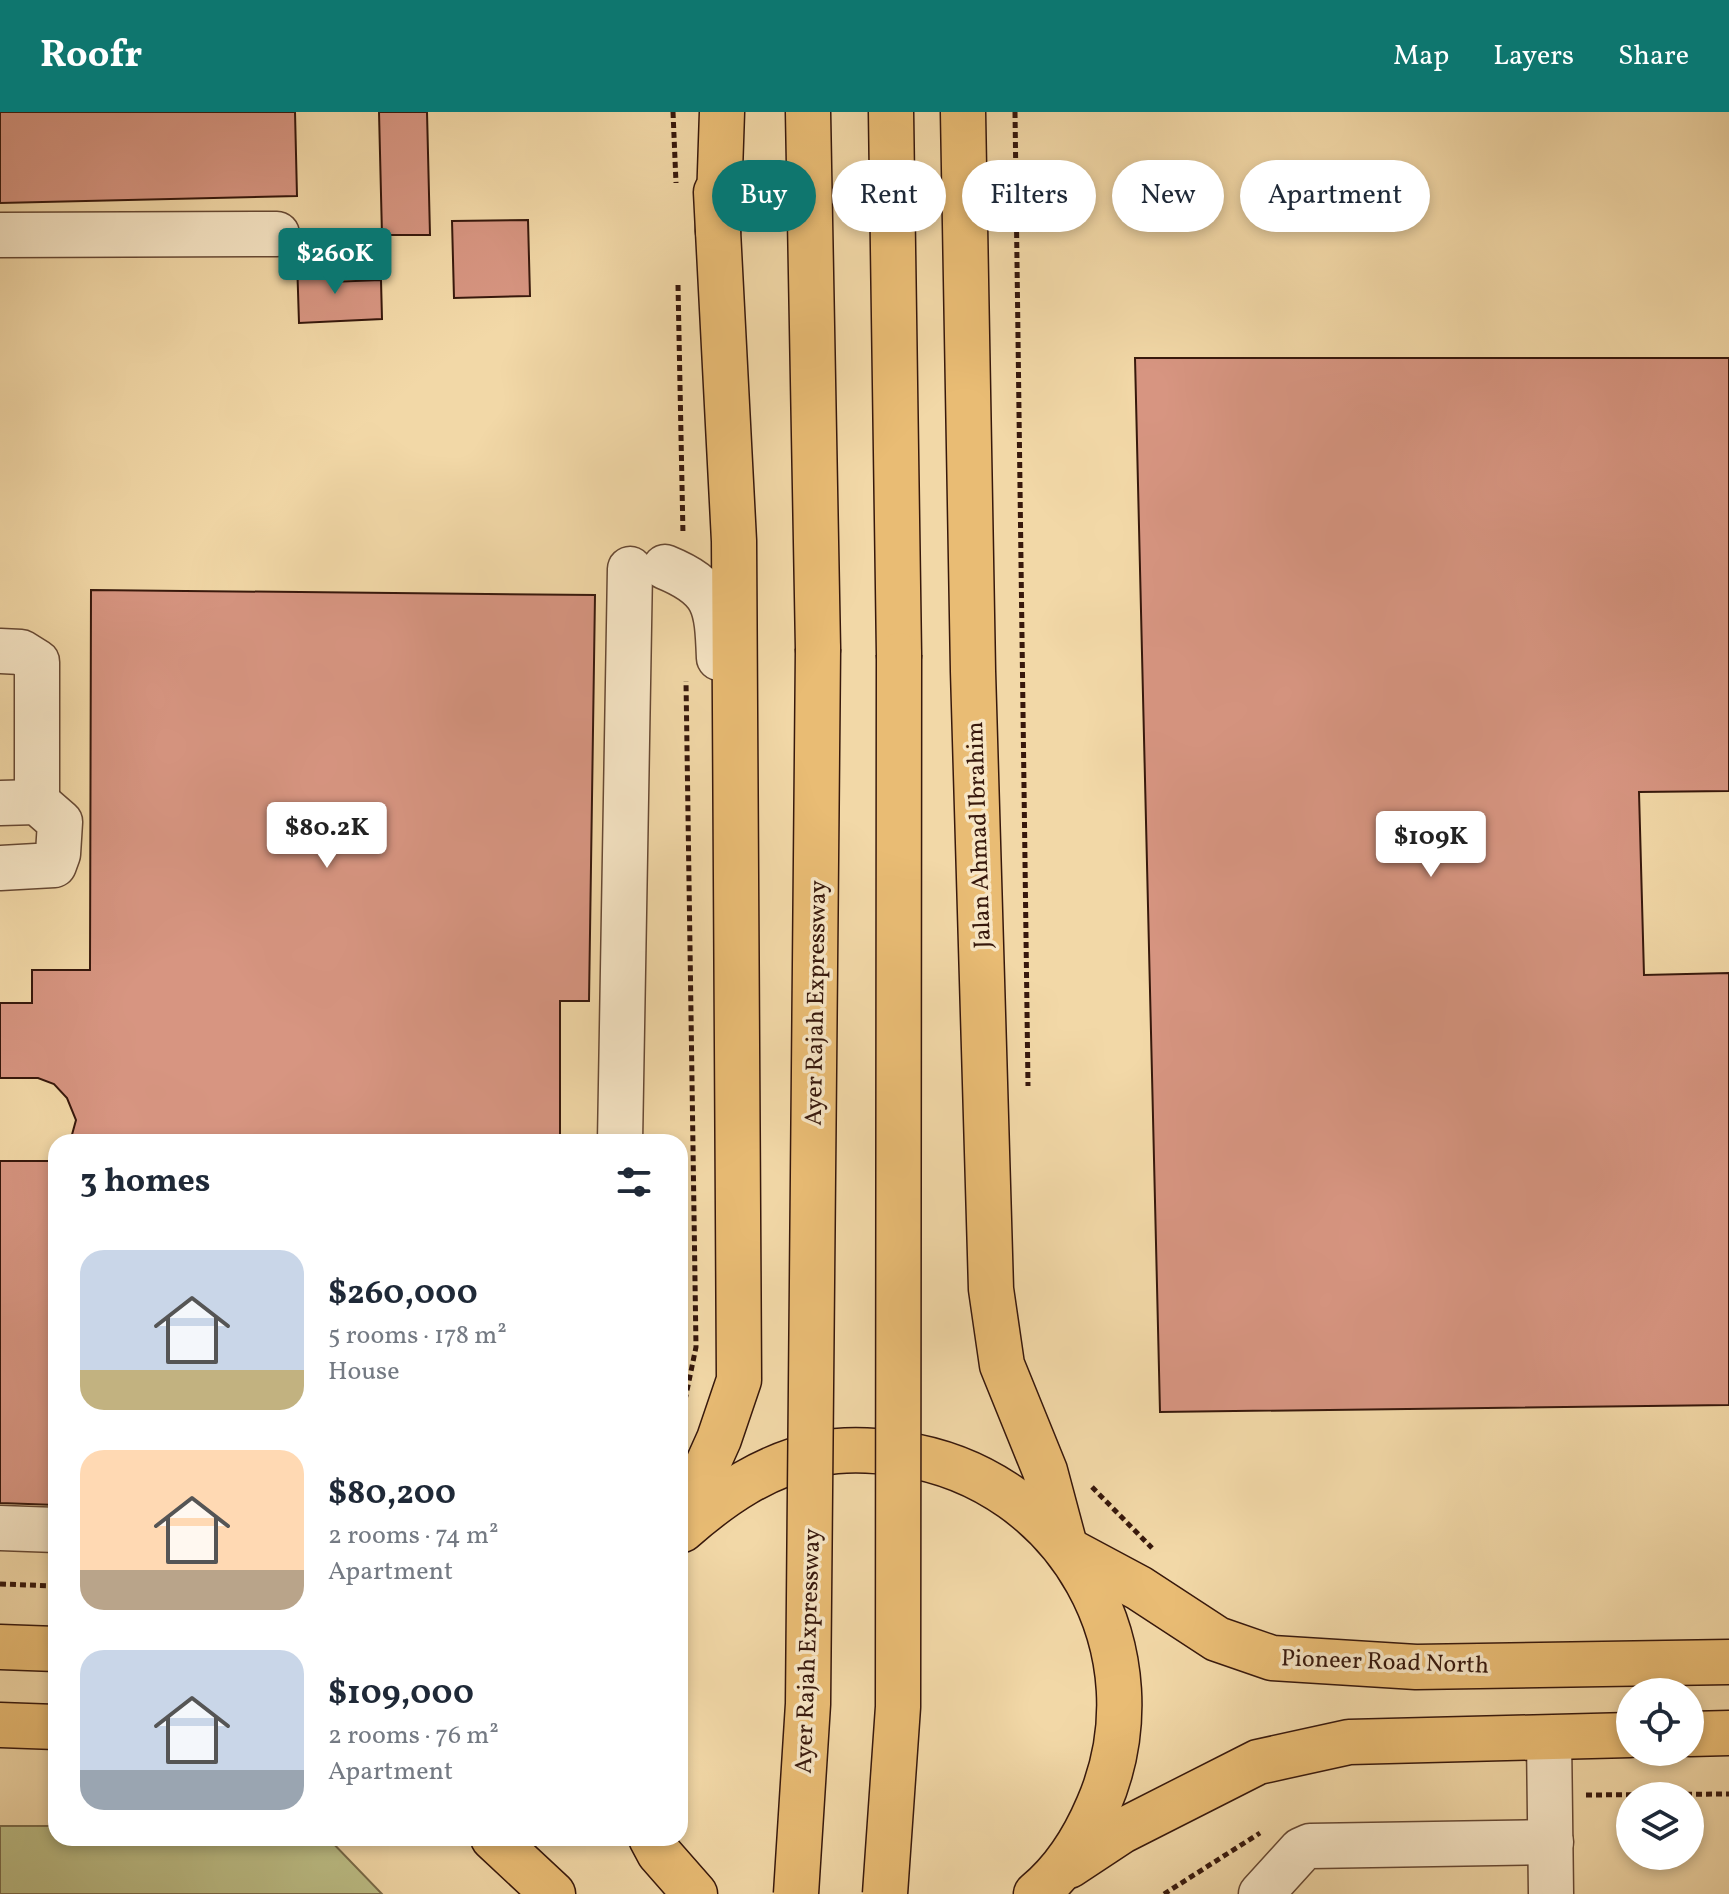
<!DOCTYPE html>
<html lang="en">
<head>
<meta charset="utf-8">
<style>
  body { margin:0; font-family:Vollkorn,serif; background:#f2f2f3; color:#1f2937; height:100vh; display:flex; flex-direction:column; font-size:30px; white-space:nowrap }
  * { box-sizing:border-box; margin:0 }
  p { font-size:26px; color:#747a83 }
  .icon { flex:none; width:44px; height:44px; fill:none; stroke:currentColor; stroke-width:2; stroke-linecap:round; stroke-linejoin:round }
  .map { position:relative; flex:1; overflow:hidden }
  .drawer { position:absolute; left:48px; top:1022px; width:640px; height:712px; display:flex; flex-direction:column; background:#fff; border-radius:24px; box-shadow:0 4px 12px #0003 }
  .drawer>* { flex:none }
  .banner { position:absolute; left:712px; top:48px; width:760px; height:72px; display:flex; gap:16px }
  .fabs { position:absolute; left:1616px; top:1566px; display:grid; gap:16px }
  .fabs a { display:grid; place-items:center; width:88px; height:88px; border-radius:50%; background:#fff; box-shadow:0 4px 12px #0003; font-size:40px }
  .price { position:absolute; translate:-50% -68px; padding:0 18px; border-radius:8px; background:#fff; color:#222; font-size:26px; line-height:52px; filter:drop-shadow(0 2px 4px #0008) }
  .price::after { content:''; position:absolute; left:50%; top:48px; width:24px; height:18px; margin-left:-12px; background:inherit; clip-path:polygon(0 0,100% 0,50% 100%) }
  .price.on { background:#0f766e; color:#fff }
  ul { padding:0; list-style:none }
  li { display:flex; align-items:center; gap:24px; height:200px; padding:0 32px }
  li span { display:grid; place-items:center; flex:none; width:224px; height:160px; border-radius:24px; color:#555 }
  li>.icon { margin-inline-start:auto }
  span .icon { width:96px; height:96px; fill:#fffc; stroke-width:1 }
  li b { font-size:34px }
  h2 { display:flex; justify-content:space-between; align-items:center; height:96px; padding:0 32px; font-size:34px }
  .tag { padding:0 28px; border-radius:36px; background:#fff; box-shadow:0 4px 12px #0003; font-size:28px; line-height:72px }
  .tag.on { background:#0f766e; color:#fff }
  header { display:flex; align-items:center; gap:48px; box-sizing:border-box; height:112px; padding:0 40px; background:#0f766e; color:#fff }
  header strong { font-size:38px }
  nav { display:flex; gap:44px; margin-inline-start:auto; font-size:28px }
  .map>svg:first-child { display:block }
  .green { fill:#bcbe86; stroke:#7a6b49; stroke-width:2 }
  .building { fill:#d79581; stroke:#37180c; stroke-width:2 }
  .lines { fill:none; stroke-linecap:round; stroke-linejoin:round }
  .minor-casing { stroke:#664833; stroke-width:47 }
  .major-casing { stroke:#37180c; stroke-width:47 }
  .highway-casing { stroke:#37180c; stroke-width:47 }
  .path { stroke:#37180c; stroke-width:5; stroke-dasharray:6 4; stroke-linecap:butt }
  .minor { stroke:#f7e6c6; stroke-width:44 }
  .major { stroke:#e9bc74; stroke-width:44 }
  .highway { stroke:#e9bc74; stroke-width:44 }
  .highway-bridge-casing { stroke:#37180c; stroke-width:47; stroke-linecap:butt }
  .highway-bridge { stroke:#e9bc74; stroke-width:44 }
  .labels { text-anchor:middle; stroke-width:7; stroke-linejoin:round; paint-order:stroke }
  .street-label { font-size:24px; fill:#37180c; stroke:#f7e6c6 }
</style>
</head>
<body>
<header>
<strong>Roofr</strong>
<nav><a>Map</a><a>Layers</a><a>Share</a></nav>
</header>
<div class="map">
<svg width="1729" height="1782" viewBox="0 0 1729 1782">
  <rect width="100%" height="100%" fill="#f2d8a7"/>
  <filter id="stains"><feTurbulence type="fractalNoise" baseFrequency=".0025" numOctaves="4"/><feColorMatrix values="0 0 0 0 .2 0 0 0 0 .09 0 0 0 0 .02 0 0 0 .5 -.17"/></filter>
  <radialGradient id="worn" r=".72"><stop offset=".6" stop-color="#630" stop-opacity="0"/><stop offset="1" stop-color="#630" stop-opacity=".3"/></radialGradient>
  <path class="green" d="M0,1714H56V1726H328L382,1782H0Z"/>
  <g class="building">
    <path d="M0,0H295L297,84L0,91Z"/>
    <path d="M379,0H427L430,123H382Z"/>
    <path d="M528,108L530,184L454,186L452,109Z"/>
    <path d="M329,147L330,170L381,168L382,207L299,211L297,148Z"/>
    <path d="M1135,246H1729V679L1639,680L1644,863L1729,861V1293L1160,1300Z"/>
    <path d="M91,478L595,483L589,889H560V1030H70L76,1008L67,986L54,972L38,966H0V891H32V858H90Z"/>
    <path d="M0,1049H56V1393L0,1391Z"/>
  </g>
  <g class="lines">
    <defs>
      <g id="minor">
        <path d="M0,123L277,122"/>
        <path d="M665,455C716,476 717,494 719,546"/>
        <path d="M0,539L21,540L37,550V690"/>
        <path d="M0,691L37,690L60,710L58,742L54,753L0,756"/>
        <path d="M620,1030L630,457"/>
        <path d="M0,1416L56,1418"/>
        <path d="M1549,1626L1551,1782"/>
        <path d="M1261,1782L1301,1738L1310,1734L1551,1730"/>
      </g>
      <g id="major">
        <path d="M963,0L973,559L991,1177L1002,1253L1045,1359L1065,1434"/>
        <path d="M680,1414L719,1327L739,1268L734,429L716,80"/>
        <path d="M682,1418C723,1382 764,1354 818,1342C845,1336 875,1338 902,1342C1067,1367 1165,1540 1098,1694C1084,1727 1064,1759 1036,1782"/>
        <path d="M1068,1438L1139,1476L1217,1527L1272,1546L1416,1555L1729,1550"/>
        <path d="M0,1535L56,1537"/>
        <path d="M0,1613L56,1615"/>
        <path d="M1690,1622L1729,1621"/>
        <path d="M493,1726L553,1782"/>
        <path d="M651,1726L659,1741L695,1782"/>
        <path d="M1069,1754L1122,1719L1258,1650L1349,1630L1630,1623"/>
      </g>
      <g id="highway">
        <path d="M808,0L818,537"/>
        <path d="M891,0L899,543"/>
        <path d="M718,119L722,0"/>
      </g>
    </defs>
    <use href="#minor" class="minor-casing"/>
    <use href="#major" class="major-casing"/>
    <use href="#highway" class="highway-casing"/>
    <g class="path">
      <path d="M673,0L676,71"/>
      <path d="M1015,0L1028,974"/>
      <path d="M678,173L683,423"/>
      <path d="M680,1296L684,1293L696,1235L686,569"/>
      <path d="M1092,1375L1152,1436"/>
      <path d="M0,1472L56,1474"/>
      <path d="M1586,1683L1729,1682"/>
      <path d="M1164,1782L1260,1721"/>
    </g>
    <use href="#minor" class="minor"/>
    <use href="#major" class="major"/>
    <use href="#highway" class="highway"/>
    <defs>
      <g id="highway-bridge">
        <path d="M796,1782L808,1592L818,537"/>
        <path d="M885,1782L898,1595L899,543"/>
      </g>
    </defs>
    <use href="#highway-bridge" class="highway-bridge-casing"/>
    <use href="#highway-bridge" class="highway-bridge"/>
  </g>
  <g class="labels">
    <g class="street-label">
      <text transform="translate(978 723) rotate(-92)" y="8">Jalan Ahmad Ibrahim</text>
      <text transform="translate(815 891) rotate(-89)" y="8">Ayer Rajah Expressway</text>
      <text transform="translate(807 1539) rotate(-88)" y="8">Ayer Rajah Expressway</text>
      <text transform="translate(1385 1549) rotate(2)" y="8">Pioneer Road North</text>
    </g>
  </g>
  <rect width="100%" height="100%" filter="url(#stains)"/>
  <rect width="100%" height="100%" fill="url(#worn)"/>
</svg>
<div class="fabs">
<a><svg class="icon" aria-label="locate" viewBox="0 0 24 24"><circle cx="12" cy="12" r="6"/><path d="M12 2v4M12 18v4M2 12h4M18 12h4"/></svg></a>
<a><svg class="icon" aria-label="layers" viewBox="0 0 24 24"><path d="M12 4l9 5-9 5-9-5zM3 14l9 5 9-5"/></svg></a>
</div>
<b class="price on" style="left:335px;top:184px">$260K</b>
<b class="price" style="left:327px;top:758px">$80.2K</b>
<b class="price" style="left:1431px;top:767px">$109K</b>
<div class="banner">
<a class="tag on">Buy</a>
<a class="tag">Rent</a>
<a class="tag">Filters</a>
<a class="tag">New</a>
<a class="tag">Apartment</a>
</div>
<section class="drawer">
<h2>3 homes<svg class="icon" aria-label="filters" viewBox="0 0 24 24"><path d="M4 7h16M4 17h16"/><circle cx="9" cy="7" r="2"/><circle cx="15" cy="17" r="2"/></svg></h2>
<ul>
<li><span style="background:linear-gradient(#c9d6e8 75%,#c2b280 0)"><svg class="icon" aria-label="home" viewBox="0 0 24 24"><path d="M3 11l9-7 9 7M6 9v11h12V9"/></svg></span><div><b>$260,000</b><p>5 rooms · 178 m²</p><p>House</p></div></li>
<li><span style="background:linear-gradient(#ffd9b3 75%,#b9a48a 0)"><svg class="icon" aria-label="home" viewBox="0 0 24 24"><path d="M3 11l9-7 9 7M6 9v11h12V9"/></svg></span><div><b>$80,200</b><p>2 rooms · 74 m²</p><p>Apartment</p></div></li>
<li><span style="background:linear-gradient(#c9d6e8 75%,#9aa5b1 0)"><svg class="icon" aria-label="home" viewBox="0 0 24 24"><path d="M3 11l9-7 9 7M6 9v11h12V9"/></svg></span><div><b>$109,000</b><p>2 rooms · 76 m²</p><p>Apartment</p></div></li>
</ul>
</section>
</div>
</body>
</html>
